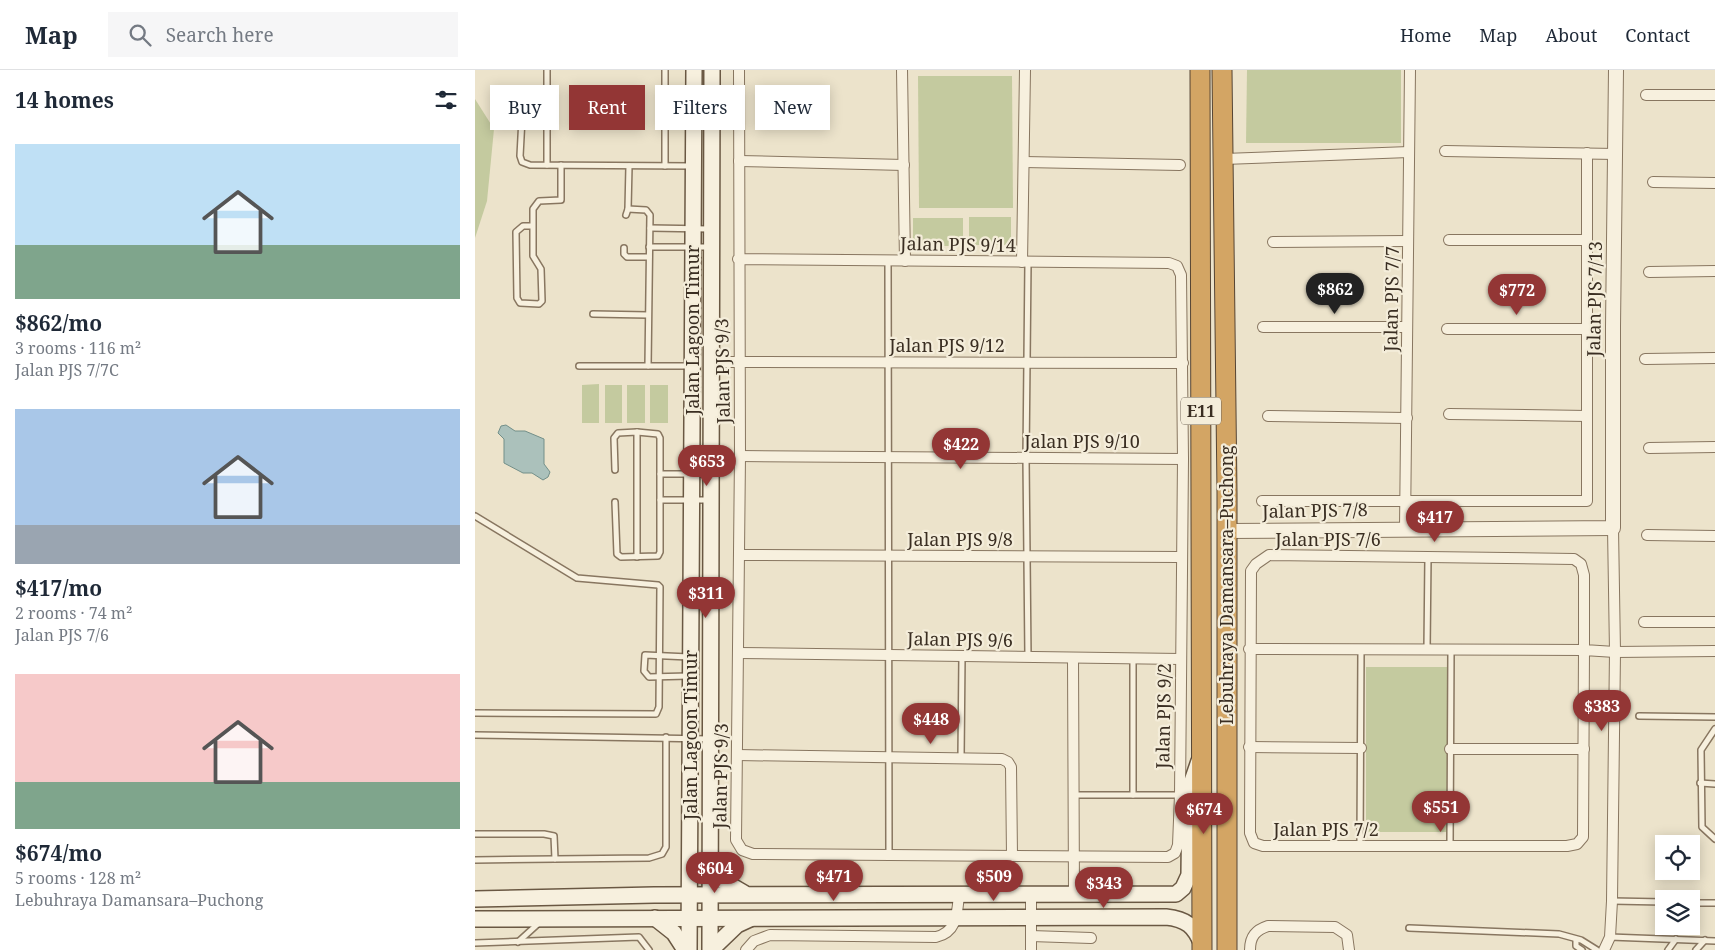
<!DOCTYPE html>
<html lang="en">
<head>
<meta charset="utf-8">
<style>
  body { margin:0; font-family:"Noto Serif",serif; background:#f6f6f7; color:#1f2937; height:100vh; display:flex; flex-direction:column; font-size:19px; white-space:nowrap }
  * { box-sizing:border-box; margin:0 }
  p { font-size:16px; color:#747a83 }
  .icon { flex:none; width:28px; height:28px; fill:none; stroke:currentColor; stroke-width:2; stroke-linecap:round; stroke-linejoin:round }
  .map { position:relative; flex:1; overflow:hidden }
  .side { display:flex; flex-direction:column; background:#fff; width:475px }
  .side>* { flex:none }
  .banner { position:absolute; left:15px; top:15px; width:475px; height:45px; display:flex; gap:10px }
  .fabs { position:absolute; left:1180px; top:765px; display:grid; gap:10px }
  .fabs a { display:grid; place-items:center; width:45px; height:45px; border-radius:0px; background:#fff; box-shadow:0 2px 12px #0003; font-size:25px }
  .price { position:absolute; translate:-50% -42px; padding:0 11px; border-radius:18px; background:#933635; color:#fff; font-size:16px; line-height:32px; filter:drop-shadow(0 1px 2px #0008) }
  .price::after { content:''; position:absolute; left:50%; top:30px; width:15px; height:11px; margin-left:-8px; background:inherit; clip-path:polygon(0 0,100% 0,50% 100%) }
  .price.active { background:#222; color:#fff }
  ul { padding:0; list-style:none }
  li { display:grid; align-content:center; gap:10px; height:265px; padding:0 15px }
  li span { display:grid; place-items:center; height:155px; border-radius:0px; color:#555 }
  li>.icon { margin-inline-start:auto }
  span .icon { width:90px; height:90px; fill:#fffc; stroke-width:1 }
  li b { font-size:21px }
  h2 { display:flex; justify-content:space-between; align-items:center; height:60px; padding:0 15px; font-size:21px }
  .tag { padding:0 18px; border-radius:0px; background:#fff; box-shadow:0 2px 12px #0003; font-size:18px; line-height:45px }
  .tag.active { background:#933635; color:#fff }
  header { display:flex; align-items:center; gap:30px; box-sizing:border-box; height:70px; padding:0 25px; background:#fff; border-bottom:1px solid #e0e1e3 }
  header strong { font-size:24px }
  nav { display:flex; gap:28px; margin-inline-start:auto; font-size:18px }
  .search { width:350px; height:45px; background:#f6f6f7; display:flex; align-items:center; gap:12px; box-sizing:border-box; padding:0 18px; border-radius:0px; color:#747a83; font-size:19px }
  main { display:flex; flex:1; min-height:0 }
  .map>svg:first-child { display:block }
  .green { fill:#c4ca9f }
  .water { fill:#abc1bb; stroke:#728f89 }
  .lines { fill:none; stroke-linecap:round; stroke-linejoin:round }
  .service-casing { stroke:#887660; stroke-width:8 }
  .minor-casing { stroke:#887660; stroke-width:12 }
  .tertiary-casing { stroke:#887660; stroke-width:16 }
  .secondary-casing { stroke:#6a5843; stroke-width:18 }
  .motorway-casing { stroke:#564534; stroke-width:21 }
  .service { stroke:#f7f0de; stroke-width:5 }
  .minor { stroke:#f7f0de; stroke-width:10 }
  .tertiary { stroke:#f7f0de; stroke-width:14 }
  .secondary { stroke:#f7f0de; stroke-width:15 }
  .motorway { stroke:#d3a564; stroke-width:19 }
  .labels { text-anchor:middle; stroke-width:4.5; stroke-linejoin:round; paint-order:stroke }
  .shield { fill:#f4edda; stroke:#726759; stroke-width:1 }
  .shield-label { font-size:16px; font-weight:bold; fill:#3a2e22 }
  .street-label { font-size:18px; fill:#3a2e22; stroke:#f4edda }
</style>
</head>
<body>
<header>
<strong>Map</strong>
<div class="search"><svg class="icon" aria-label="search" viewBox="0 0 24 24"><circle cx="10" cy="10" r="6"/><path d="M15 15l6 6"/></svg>Search here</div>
<nav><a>Home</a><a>Map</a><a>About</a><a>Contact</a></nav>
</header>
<main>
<section class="side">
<h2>14 homes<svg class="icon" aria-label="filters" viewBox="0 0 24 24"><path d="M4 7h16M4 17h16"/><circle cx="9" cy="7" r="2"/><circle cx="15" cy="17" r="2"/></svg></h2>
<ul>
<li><span style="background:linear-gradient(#bfe0f5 65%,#7fa58c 0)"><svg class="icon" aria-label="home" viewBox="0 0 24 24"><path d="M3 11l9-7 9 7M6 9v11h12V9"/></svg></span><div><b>$862/mo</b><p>3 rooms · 116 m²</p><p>Jalan PJS 7/7C</p></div></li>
<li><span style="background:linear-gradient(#a9c7e8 75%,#9aa5b1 0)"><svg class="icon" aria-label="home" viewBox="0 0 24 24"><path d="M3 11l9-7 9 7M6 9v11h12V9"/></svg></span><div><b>$417/mo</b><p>2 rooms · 74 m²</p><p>Jalan PJS 7/6</p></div></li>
<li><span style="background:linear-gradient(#f6c9c9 70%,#7fa58c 0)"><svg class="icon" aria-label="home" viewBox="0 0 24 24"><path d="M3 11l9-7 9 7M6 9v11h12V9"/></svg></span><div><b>$674/mo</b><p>5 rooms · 128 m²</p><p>Lebuhraya Damansara–Puchong</p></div></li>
</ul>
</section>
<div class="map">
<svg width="1240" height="880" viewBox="0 0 1240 880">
  <rect width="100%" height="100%" fill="#ece3cb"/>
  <g class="green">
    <path d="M772,0H926V73H771Z"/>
    <path d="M443,6H537L538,138H444Z"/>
    <path d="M0,29L19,59L12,131L0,168Z"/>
    <rect x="494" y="147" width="42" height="28"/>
    <rect x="438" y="148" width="50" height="28"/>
    <path d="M124,314V353H107V315Z"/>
    <rect x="130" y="315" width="17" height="38"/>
    <rect x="152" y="315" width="18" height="38"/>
    <rect x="175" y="315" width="18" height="38"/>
    <rect x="891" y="597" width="81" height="165"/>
  </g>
  <path class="water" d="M31,355L40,361H50L69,369V394L75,402L73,407L68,410L57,403H48L29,393V369L23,363L26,356Z"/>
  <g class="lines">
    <defs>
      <g id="service">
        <path d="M48,29L45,86L47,92L55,95L217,96"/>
        <path d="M72,95V0"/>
        <path d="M190,96V0"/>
        <path d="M153,139L171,140L175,145L173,296H214"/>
        <path d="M151,145L153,139L154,96"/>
        <path d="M58,156H48L41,162L42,228L45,233L64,234L67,231L66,199L58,186V139L64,131L86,130V95"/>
        <path d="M175,158L234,159"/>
        <path d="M174,177H236"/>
        <path d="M149,178V184L152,187H174"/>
        <path d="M413,191L414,785"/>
        <path d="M118,244L173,245"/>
        <path d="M104,296H173"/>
        <path d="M162,362V487"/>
        <path d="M140,400L139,368L143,363L162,362L183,364L185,368V482L183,486L146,487L142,484L140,432"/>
        <path d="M185,404H235"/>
        <path d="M185,430H235"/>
        <path d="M0,446L102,508L183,515L185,517L184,637L181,644L0,643"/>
        <path d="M952,579L953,487"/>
        <path d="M553,587L551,388L553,192"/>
        <path d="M658,589V725"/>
        <path d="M213,606L174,607L169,601L170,585L214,587"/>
        <path d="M1164,646L1240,647"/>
        <path d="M1240,659L1226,680L1227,757L1240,769"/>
        <path d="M0,665L234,669"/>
        <path d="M486,687L487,586"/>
        <path d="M1225,713L1240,714"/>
        <path d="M599,725H705"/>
        <path d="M0,764H69L79,766L80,789"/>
        <path d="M885,776L886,579"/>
        <path d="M975,776L976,580"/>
        <path d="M0,790L174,788L187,784L191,777V667"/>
        <path d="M1137,831L1189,832"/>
        <path d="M1216,833H1240"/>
        <path d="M934,858L1084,864L1106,870L1122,880"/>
        <path d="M1135,867L1240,871"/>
        <path d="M1101,870V876L1107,880"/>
        <path d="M43,872L65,852"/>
        <path d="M0,873L164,867L174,880"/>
        <path d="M1193,880L1201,869"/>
        <path d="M1221,880L1230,870"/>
      </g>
      <g id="minor">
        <path d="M427,0L430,191"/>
        <path d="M1171,25H1240"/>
        <path d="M970,81L1141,84"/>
        <path d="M749,89L934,82"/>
        <path d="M264,91L429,95"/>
        <path d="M549,92L705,95"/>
        <path d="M1178,112L1240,113"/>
        <path d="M974,170H1112"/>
        <path d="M798,172L933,171"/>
        <path d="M263,189L694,193L702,196L706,205L708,389L705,725L703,775L700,783L693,787L278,784L267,780L261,770L265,386L264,0"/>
        <path d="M547,192L550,0"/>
        <path d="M1174,202L1240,201"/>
        <path d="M788,257H932"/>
        <path d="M972,259H1112"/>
        <path d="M1170,289L1240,288"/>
        <path d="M236,292L708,293"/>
        <path d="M974,344L1112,346"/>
        <path d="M793,346L932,348"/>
        <path d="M1174,378L1240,377"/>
        <path d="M265,386L708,389"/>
        <path d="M787,431H1112V83"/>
        <path d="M930,458L935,0"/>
        <path d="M1172,465L1240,466"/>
        <path d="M264,485L705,487"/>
        <path d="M1169,552H1240"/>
        <path d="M774,579L1109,580V505L1106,494L1099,489L794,485L781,494L776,501L775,763L779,773L788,776H1092L1102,774L1108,767L1109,580L1140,582L1240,581"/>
        <path d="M264,583L706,589"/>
        <path d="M598,588L599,825"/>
        <path d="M774,677L886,678"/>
        <path d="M975,679H1109"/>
        <path d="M263,685L527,689L533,692L536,697L537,786"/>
        <path d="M556,866L616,868"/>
        <path d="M271,880L279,871L295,865L461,867C482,862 482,844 484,825"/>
        <path d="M556,880V825"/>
        <path d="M775,880C775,866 781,860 793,856L860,857L872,865L874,880"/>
        <path d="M1129,880L1135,867L1137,831L1140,582L1138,458"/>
      </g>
      <path id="tertiary" d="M753,461L1138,458V257L1141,0"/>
      <g id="secondary">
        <path d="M235,792L245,809L269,823"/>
        <path d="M0,829L179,825L701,824L708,818L714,805L715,717L724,691"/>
        <path d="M180,848L199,863L210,880"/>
        <path d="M0,849L691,847C711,849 720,856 727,875"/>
        <path d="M214,880L219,0"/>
        <path d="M235,880L237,0"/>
        <path d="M236,880L262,855L275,849"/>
      </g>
      <g id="motorway">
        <path d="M725,0L727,880"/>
        <path d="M747,0L752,423V880"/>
      </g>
    </defs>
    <use href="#service" class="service-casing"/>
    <use href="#minor" class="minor-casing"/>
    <use href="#tertiary" class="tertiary-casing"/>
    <use href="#secondary" class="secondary-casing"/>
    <use href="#motorway" class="motorway-casing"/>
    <use href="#service" class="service"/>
    <use href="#minor" class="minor"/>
    <use href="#tertiary" class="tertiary"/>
    <use href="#secondary" class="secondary"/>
    <use href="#motorway" class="motorway"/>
  </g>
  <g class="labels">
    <rect class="shield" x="706" y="327.5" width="40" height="27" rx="4"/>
    <g class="shield-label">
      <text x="726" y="347">E11</text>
    </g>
    <g class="street-label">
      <text transform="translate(483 175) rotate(1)" y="6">Jalan PJS 9/14</text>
      <text transform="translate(917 229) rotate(-89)" y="6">Jalan PJS 7/7</text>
      <text transform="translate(1120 229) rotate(-89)" y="6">Jalan PJS 7/13</text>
      <text transform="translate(218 260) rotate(-90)" y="6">Jalan Lagoon Timur</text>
      <text x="472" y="282">Jalan PJS 9/12</text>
      <text transform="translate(248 301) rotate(-91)" y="6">Jalan PJS 9/3</text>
      <text x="607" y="378">Jalan PJS 9/10</text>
      <text transform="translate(840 441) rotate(-1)" y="6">Jalan PJS 7/8</text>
      <text x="485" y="476">Jalan PJS 9/8</text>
      <text x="853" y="476">Jalan PJS 7/6</text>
      <text transform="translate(752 515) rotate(-90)" y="6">Lebuhraya Damansara–Puchong</text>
      <text transform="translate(485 570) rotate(1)" y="6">Jalan PJS 9/6</text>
      <text transform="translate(689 646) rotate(-89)" y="6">Jalan PJS 9/2</text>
      <text transform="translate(216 665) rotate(-90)" y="6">Jalan Lagoon Timur</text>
      <text transform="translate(246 706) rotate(-89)" y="6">Jalan PJS 9/3</text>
      <text x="851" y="766">Jalan PJS 7/2</text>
    </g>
  </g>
</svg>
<div class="fabs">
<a><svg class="icon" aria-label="locate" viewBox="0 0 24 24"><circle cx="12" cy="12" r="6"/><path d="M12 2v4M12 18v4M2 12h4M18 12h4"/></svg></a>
<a><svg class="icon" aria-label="layers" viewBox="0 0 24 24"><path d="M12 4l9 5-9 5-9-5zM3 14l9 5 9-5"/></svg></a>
</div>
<b class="price active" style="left:860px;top:245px">$862</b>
<b class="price" style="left:1042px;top:246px">$772</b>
<b class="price" style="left:486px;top:400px">$422</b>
<b class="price" style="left:232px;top:417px">$653</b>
<b class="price" style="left:960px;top:473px">$417</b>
<b class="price" style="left:231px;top:549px">$311</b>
<b class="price" style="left:1127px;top:662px">$383</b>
<b class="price" style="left:456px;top:675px">$448</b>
<b class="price" style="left:966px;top:763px">$551</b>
<b class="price" style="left:729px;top:765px">$674</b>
<b class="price" style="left:240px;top:824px">$604</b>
<b class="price" style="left:359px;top:832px">$471</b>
<b class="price" style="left:519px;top:832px">$509</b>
<b class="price" style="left:629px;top:839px">$343</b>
<div class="banner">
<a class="tag">Buy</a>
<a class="tag active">Rent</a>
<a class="tag">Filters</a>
<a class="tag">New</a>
</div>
</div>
</main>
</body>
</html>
